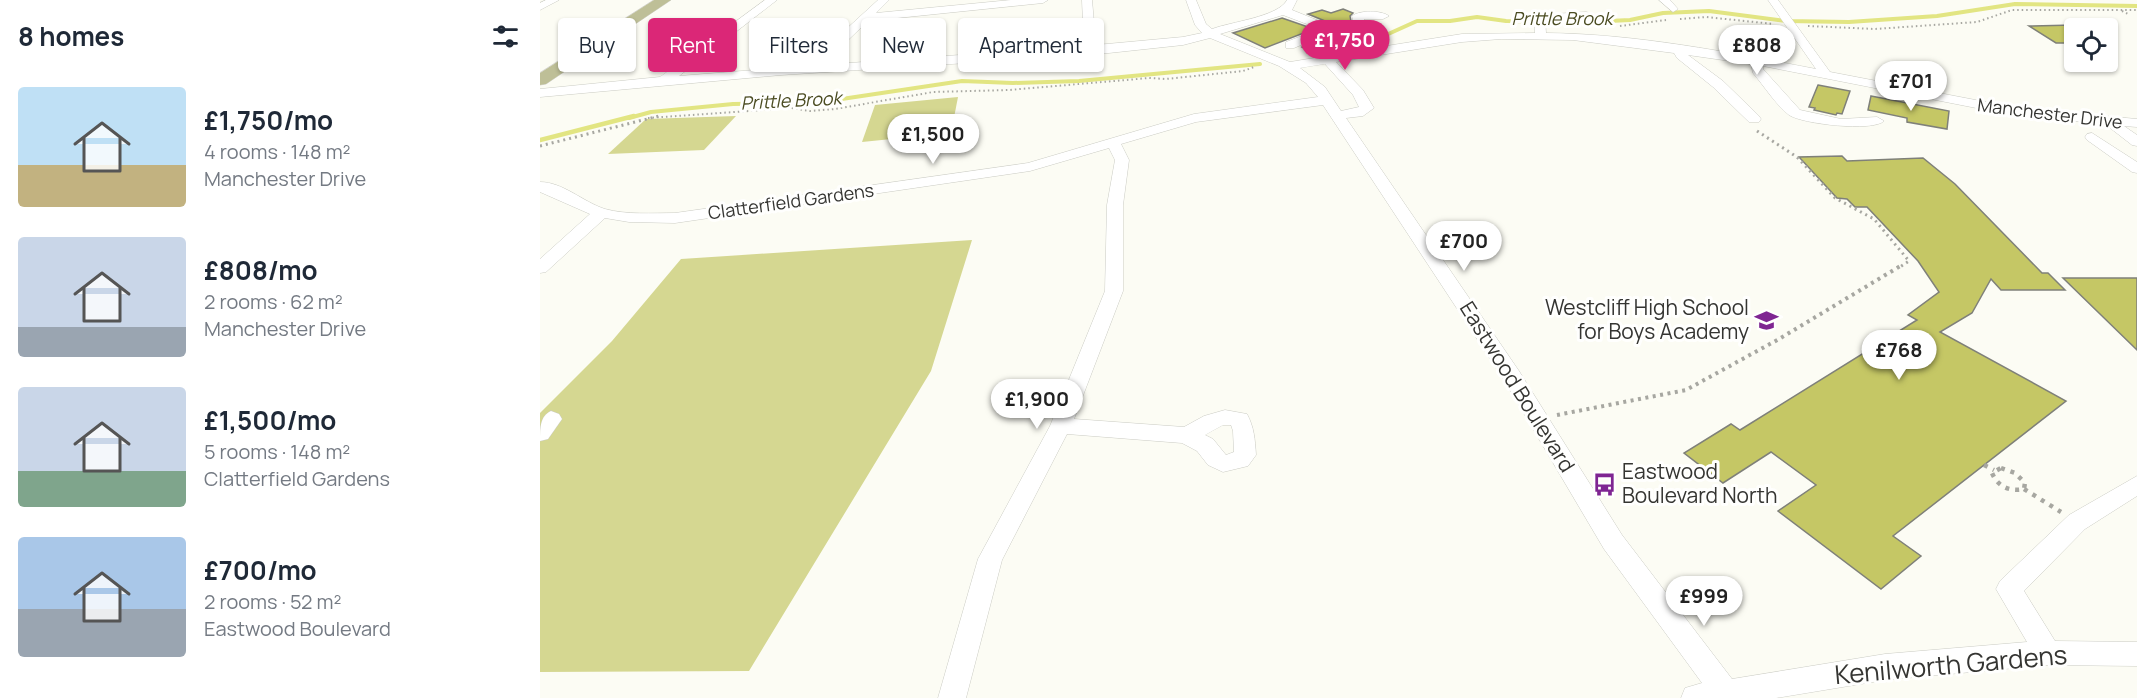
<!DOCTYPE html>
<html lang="en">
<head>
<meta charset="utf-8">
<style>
  body { margin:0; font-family:Manrope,sans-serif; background:#f2f2f3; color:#1f2937; height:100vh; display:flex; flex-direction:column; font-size:22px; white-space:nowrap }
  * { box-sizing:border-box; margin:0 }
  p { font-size:20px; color:#747a83 }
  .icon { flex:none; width:33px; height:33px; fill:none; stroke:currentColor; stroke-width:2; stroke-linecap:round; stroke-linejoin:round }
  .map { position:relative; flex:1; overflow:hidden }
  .side { display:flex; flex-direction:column; background:#fff; width:540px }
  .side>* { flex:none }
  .banner { position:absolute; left:18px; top:18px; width:570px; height:54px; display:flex; gap:12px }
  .controls { position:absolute; left:1524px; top:18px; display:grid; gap:12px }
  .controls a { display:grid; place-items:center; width:54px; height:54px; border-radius:6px; background:#fff; box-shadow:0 2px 4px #0004; font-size:30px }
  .price { position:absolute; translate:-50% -51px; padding:0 14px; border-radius:21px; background:#fff; color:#222; font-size:20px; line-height:39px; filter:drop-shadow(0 2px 3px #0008) }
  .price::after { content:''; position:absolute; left:50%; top:36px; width:18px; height:14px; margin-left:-9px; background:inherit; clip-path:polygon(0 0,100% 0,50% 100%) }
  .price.on { background:#db2777; color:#fff }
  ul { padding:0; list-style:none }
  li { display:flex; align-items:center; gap:18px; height:150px; padding:0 18px }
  li span { display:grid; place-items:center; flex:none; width:168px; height:120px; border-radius:6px; color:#555 }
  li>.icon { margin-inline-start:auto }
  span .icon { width:72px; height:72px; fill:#fffc; stroke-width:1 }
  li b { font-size:26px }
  h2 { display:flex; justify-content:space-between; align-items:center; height:72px; padding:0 18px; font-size:26px }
  .pill { padding:0 21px; border-radius:6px; background:#fff; box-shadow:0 2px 4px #0004; font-size:21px; line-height:54px }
  .pill.on { background:#db2777; color:#fff }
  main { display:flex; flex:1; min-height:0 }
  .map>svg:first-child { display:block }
  .green { fill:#d5d791 }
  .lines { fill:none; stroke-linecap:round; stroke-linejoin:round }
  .stream-far1 { stroke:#e2e582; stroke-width:4 }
  .stream { stroke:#e2e582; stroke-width:4.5 }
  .building { fill:#c5c765; stroke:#7f8079; stroke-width:1.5 }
  .minor-casing { stroke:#cbccc4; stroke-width:1 }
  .major-casing { stroke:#d7d7d6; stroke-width:1 }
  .path-far3 { stroke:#a7a7a1; stroke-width:2; stroke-dasharray:1.5 3; stroke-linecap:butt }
  .path-far2 { stroke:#a7a7a1; stroke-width:3; stroke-dasharray:2 4; stroke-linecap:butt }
  .path-far1 { stroke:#a7a7a1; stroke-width:4; stroke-dasharray:3 4.5; stroke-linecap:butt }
  .path { stroke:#a7a7a1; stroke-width:4.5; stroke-dasharray:4 6; stroke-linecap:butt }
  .minor { fill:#fff; fill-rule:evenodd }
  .major { fill:#bebf97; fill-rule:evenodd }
  .labels { text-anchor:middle; stroke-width:6; stroke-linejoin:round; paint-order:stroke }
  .far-water-label { font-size:18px; font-style:italic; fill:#4b4c22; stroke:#fffffe }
  .far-street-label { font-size:18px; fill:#353532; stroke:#fffffe }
  .poi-label { font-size:21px; fill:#353532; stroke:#fffffe; text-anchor:end }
  .street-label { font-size:21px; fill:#353532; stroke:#fffffe }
  .near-street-label { font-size:26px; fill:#353532; stroke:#fffffe }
</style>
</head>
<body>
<main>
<section class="side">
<h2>8 homes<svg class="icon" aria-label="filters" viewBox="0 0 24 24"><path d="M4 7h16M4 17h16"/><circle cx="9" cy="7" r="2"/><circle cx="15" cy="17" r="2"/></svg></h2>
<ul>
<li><span style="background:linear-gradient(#bfe0f5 65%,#c2b280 0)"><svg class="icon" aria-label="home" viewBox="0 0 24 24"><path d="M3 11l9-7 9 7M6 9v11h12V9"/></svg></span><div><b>£1,750/mo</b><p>4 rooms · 148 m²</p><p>Manchester Drive</p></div></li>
<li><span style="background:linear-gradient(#c9d6e8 75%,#9aa5b1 0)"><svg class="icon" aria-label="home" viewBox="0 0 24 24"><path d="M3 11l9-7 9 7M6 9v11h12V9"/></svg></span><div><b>£808/mo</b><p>2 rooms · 62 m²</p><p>Manchester Drive</p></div></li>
<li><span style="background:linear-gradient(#c9d6e8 70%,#7fa58c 0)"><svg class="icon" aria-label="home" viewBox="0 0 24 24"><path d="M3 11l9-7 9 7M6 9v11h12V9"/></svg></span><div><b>£1,500/mo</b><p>5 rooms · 148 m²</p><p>Clatterfield Gardens</p></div></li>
<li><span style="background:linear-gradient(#a9c7e8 60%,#9aa5b1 0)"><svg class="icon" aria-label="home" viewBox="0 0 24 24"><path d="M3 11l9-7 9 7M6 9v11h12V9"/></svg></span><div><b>£700/mo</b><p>2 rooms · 52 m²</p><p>Eastwood Boulevard</p></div></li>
</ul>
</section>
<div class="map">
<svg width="1597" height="698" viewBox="0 0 1597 698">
  <rect width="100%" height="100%" fill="#fcfcf4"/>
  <g class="green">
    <path d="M418,97L411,133L322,142L335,105Z"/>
    <path d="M196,116L164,150L68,154L106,119Z"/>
    <path d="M432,240L391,371L209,671L0,672V413L72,341L141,259Z"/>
  </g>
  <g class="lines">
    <g class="stream-far1">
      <path d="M775,56L846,35L877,21H910L937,17L966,21L1048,22L1090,20L1123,13L1169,11L1246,21L1309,22L1397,16L1475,4L1597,6"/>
      <path d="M89,118L111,112L193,104L275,103L422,81L473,83L539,81L720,64"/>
    </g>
    <path class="stream" d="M0,140L94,116"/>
  </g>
  <g class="building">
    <path d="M803,9L813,13L810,16L813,32L767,50L762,47L796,31L795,25L768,14L782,10L791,13Z"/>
    <path d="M742,18L774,29L725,48L693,33Z"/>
    <path d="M1534,25V43H1516L1489,26Z"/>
    <path d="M1278,85L1310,91L1302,114L1297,113L1296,115L1274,110L1275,108L1269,107Z"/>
    <path d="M1331,96L1409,111L1407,129L1367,122V118L1328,110Z"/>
    <path d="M1302,156L1307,161L1383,158L1415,184L1502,273H1508L1525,290H1461L1451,279L1432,313L1400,332L1526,401L1353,536L1381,556L1341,589L1238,511L1276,485L1231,452L1183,483L1144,453L1191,424L1200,430L1377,320L1368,315L1399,292L1378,261L1327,207H1315L1307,199L1297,198L1259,157Z"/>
    <path d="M1523,278H1597V350Z"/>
  </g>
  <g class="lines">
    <defs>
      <g id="minor">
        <path d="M6,0H19L0,10V3Z"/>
        <path d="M225,0H237L139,76L266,66L338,0H349L336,13L471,0H508L503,3L328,21L282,65L544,46L542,0H552L556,45L643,37L662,33L655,25L646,0H656L666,24L672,29C690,22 738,17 747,0H757L752,10L794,27V31L754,48H746V42L780,29L743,15L680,34L750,62L829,49L816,34L812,16C820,10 841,10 849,16L843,19H824L828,33L840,47L922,34L995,33V15L1046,12L1050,13V17L1005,20L1006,33C1097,34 1187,52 1276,69L1228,0H1238L1290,72L1477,108L1597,119V127L1584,126L1597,135V146L1592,145L1565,124L1477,116L1223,66V69L1260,110L1301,119L1337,117L1344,121C1333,132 1262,124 1249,115C1236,105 1224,86 1213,73L1211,64L1148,55L1183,81L1219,116L1221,119L1219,122H1209L1173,87L1137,58L1134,53L1033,40L961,39L922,42L796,62L823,90L834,108L823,116L806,118L979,371L1082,535L1192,679L1345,654L1487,642L1456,589L1460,581L1529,515L1597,476V496L1545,529L1484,591L1515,641L1597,642V666L1508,665L1345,680L1236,698H1141L1145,688L1162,683L1064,549L964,380L783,105L656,122L581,144L589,160L583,205V291L534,419L644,427L664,416L685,410L707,414C714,427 715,439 716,455L708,466L683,472L668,465L657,451L642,443L527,434L462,560L426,698H398L438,559L510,426L565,291L567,205L575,160L569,148L490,171L135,223L89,222L65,218L6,272L0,273V259L50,214L0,192V182C23,182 43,202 65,209C87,215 112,213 135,213L488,163L654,114L778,97L766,83L739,66L670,38L643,45L550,55L241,75L0,97V89L120,77ZM785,64L813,95L819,107L801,111L785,87L760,68ZM683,425H691L693,431L694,452L686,455L673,439L665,435Z"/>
        <path d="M1119,0H1130L1138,9L1133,12Z"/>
        <path d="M1552,133L1597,162V173L1592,172L1547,140L1545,137L1547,134Z"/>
        <path d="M11,411L19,414L22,419L8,439L0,441C0,428 0,416 11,411Z"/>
      </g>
      <path id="major" d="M114,0H131L6,84L0,85V73Z"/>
    </defs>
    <use href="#minor" class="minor-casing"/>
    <use href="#major" class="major-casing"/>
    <g class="path-far3">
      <path d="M1582,11L1590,15"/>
      <path d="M1140,19L1166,17L1234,24"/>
      <path d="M1080,26L1126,20"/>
      <path d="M1268,26L1335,29L1437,22L1472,10H1597"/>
      <path d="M108,118L252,108L270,111L295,109L393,92L469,90L609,78L626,79L703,71L714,67"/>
    </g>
    <g class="path-far2">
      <path d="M1217,131L1257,157L1295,198L1334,219L1369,261L1360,267"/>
      <path d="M0,146L119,116"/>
    </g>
    <path class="path-far1" d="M1017,415L1146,390L1239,339L1362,265"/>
    <g class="path">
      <path d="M1444,465L1454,470"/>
      <path d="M1461,468L1475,473L1485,483L1484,489C1470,492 1458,487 1452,473Z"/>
      <path d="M1484,489L1521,512"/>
    </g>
    <use href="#minor" class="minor"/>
    <use href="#major" class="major"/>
  </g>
  <defs>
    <symbol id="school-bare" viewBox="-9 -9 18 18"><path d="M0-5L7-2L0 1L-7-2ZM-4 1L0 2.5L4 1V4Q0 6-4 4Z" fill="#7f2592" stroke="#fffffe" stroke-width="2.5" paint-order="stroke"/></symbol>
    <symbol id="bus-bare" viewBox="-9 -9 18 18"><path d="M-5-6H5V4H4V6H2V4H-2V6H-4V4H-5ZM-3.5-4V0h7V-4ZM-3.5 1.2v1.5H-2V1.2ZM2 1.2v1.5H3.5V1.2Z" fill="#7f2592" stroke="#fffffe" stroke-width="2.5" paint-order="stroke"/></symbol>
  </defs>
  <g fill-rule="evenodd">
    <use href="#school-bare" x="1210" y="304" width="33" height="33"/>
    <use href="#bus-bare" x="1048" y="468" width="33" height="33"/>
  </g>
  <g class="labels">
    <g class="far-water-label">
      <text x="1022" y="25">Prittle Brook</text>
      <text transform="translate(251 101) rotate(-3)" y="6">Prittle Brook</text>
    </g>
    <g class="far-street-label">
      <text transform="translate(1510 114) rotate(7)" y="6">Manchester Drive</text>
      <text transform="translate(251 202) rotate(-8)" y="6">Clatterfield Gardens</text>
    </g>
    <g class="poi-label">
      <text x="1209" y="315">Westcliff High School<tspan x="1209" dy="24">for Boys Academy</tspan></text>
      <text x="1082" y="479" text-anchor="start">Eastwood<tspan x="1082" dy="24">Boulevard North</tspan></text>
    </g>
    <g class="street-label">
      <text transform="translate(977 387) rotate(58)" y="7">Eastwood Boulevard</text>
    </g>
    <g class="near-street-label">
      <text transform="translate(1411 665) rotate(-5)" y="9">Kenilworth Gardens</text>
    </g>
  </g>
</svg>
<div class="controls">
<a><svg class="icon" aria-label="locate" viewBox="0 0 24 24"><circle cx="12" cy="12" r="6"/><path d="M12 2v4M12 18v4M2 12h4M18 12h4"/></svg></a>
</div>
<b class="price on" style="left:805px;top:71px">£1,750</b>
<b class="price" style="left:1217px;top:76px">£808</b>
<b class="price" style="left:1371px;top:112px">£701</b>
<b class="price" style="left:393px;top:165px">£1,500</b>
<b class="price" style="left:924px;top:272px">£700</b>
<b class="price" style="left:1359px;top:381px">£768</b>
<b class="price" style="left:497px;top:430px">£1,900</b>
<b class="price" style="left:1164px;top:627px">£999</b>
<div class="banner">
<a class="pill">Buy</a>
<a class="pill on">Rent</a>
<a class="pill">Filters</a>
<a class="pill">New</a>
<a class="pill">Apartment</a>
</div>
</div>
</main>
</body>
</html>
